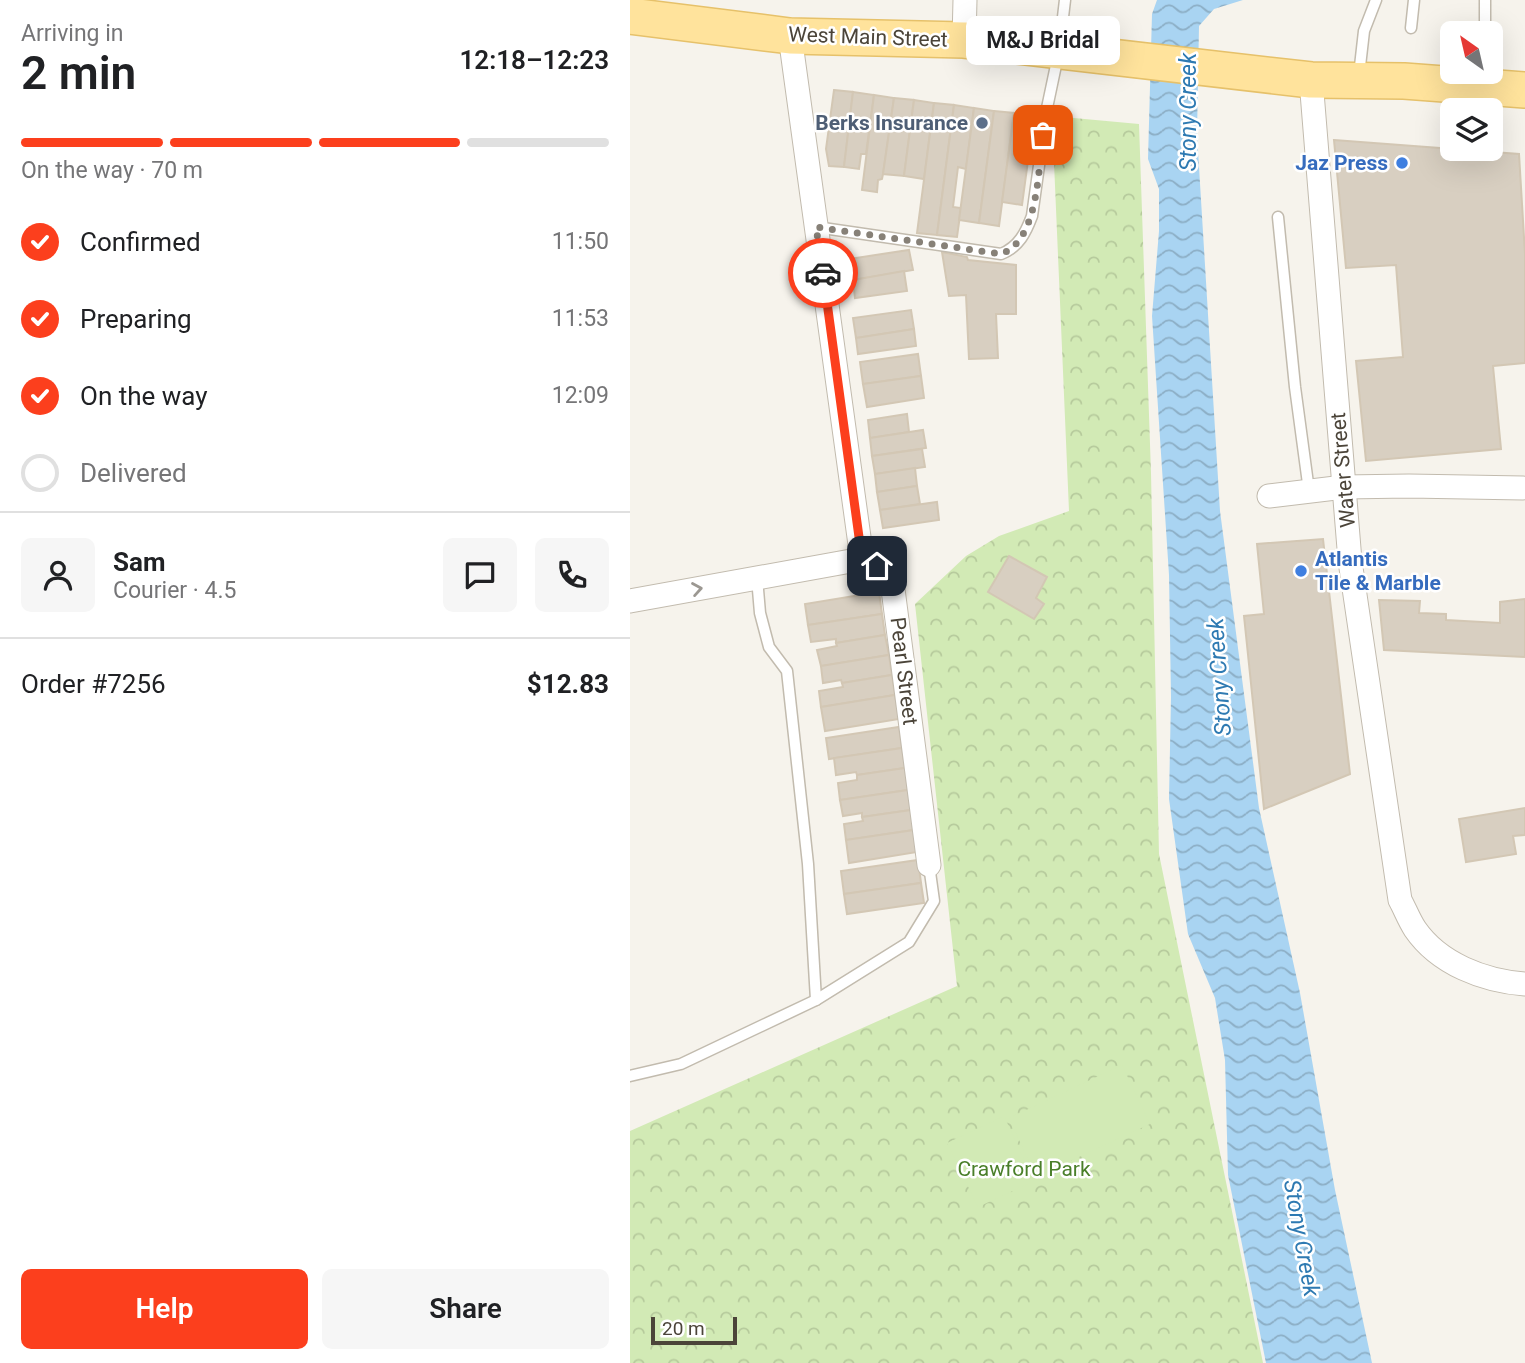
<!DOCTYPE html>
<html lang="en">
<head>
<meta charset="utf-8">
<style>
	body { margin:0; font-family:Roboto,sans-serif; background:#f6f6f6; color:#202124; height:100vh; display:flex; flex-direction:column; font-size:26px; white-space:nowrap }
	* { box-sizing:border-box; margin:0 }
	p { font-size:23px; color:#757577 }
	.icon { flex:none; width:38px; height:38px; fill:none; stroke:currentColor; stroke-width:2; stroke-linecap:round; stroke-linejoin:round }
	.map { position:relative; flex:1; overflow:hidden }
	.sheet { display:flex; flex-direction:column; background:#fff; width:630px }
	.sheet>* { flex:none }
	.needle { width:46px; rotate:326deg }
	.buttons { position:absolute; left:810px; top:21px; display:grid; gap:14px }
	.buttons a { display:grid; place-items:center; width:63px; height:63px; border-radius:10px; background:#fff; box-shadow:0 7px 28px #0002; font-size:35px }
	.scale { position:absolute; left:21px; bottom:18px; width:86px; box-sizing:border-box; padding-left:7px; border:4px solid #4b4439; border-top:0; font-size:19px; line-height:24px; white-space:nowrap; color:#4b4439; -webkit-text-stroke:5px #fff; paint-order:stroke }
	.pin { position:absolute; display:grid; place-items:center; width:60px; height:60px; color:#fff; margin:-30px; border-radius:14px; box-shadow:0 4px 10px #0006 }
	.courier { position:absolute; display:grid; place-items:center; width:70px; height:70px; margin:-35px; border:5px solid #fc3f1d; border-radius:50%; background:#fff; color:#222; box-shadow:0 2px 9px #0007 }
	.bubble { position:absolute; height:49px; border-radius:10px; background:#fff; box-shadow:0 7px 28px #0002; font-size:23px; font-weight:600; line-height:49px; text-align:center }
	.head em { font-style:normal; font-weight:600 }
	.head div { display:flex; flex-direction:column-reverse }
	.head { display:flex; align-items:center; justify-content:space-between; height:119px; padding:0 21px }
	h1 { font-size:46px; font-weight:600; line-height:52px }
	.bar { display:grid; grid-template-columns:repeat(4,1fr); gap:10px 7px; align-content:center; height:84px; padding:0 21px }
	.bar i { height:9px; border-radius:5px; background:#e0e0e0 }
	.bar .current { background:#fc3f1d }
	.bar p { grid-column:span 4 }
	.line { display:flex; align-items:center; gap:18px; padding:0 21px; border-top:2px solid #e0e0e0 }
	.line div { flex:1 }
	.round { display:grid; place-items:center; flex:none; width:74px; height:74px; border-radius:10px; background:#f6f6f6 }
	ol { padding:0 21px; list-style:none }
	li { display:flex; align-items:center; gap:21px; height:77px }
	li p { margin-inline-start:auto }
	li .icon { padding:7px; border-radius:50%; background:#fc3f1d; color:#fff; stroke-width:4 }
	li:last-child { color:#757577 }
	li i { width:38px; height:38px; border:4px solid #e0e0e0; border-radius:50% }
	.primary-button { display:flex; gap:14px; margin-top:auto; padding:14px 21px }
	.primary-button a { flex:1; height:80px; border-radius:10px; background:#fc3f1d; color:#fff; font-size:28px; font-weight:600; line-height:80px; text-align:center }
	.primary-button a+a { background:#f6f6f6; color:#202124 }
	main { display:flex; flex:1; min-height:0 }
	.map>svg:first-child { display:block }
	.park { fill:url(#park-crowns) }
	.pitch { fill:#d2eab5 }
	.water { fill:url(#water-waves) }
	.building { fill:#d8cfc1; stroke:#d3c7b4; stroke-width:2 }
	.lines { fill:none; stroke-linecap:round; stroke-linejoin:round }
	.service-casing { stroke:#c2bbae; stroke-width:13 }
	.minor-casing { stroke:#c2bbae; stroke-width:25 }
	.primary-casing { stroke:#e6c16a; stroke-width:38 }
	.service { stroke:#fff; stroke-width:10 }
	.minor { stroke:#fff; stroke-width:23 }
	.primary { stroke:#ffe39c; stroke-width:35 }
	.oneway { stroke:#9c9892 }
	.done { stroke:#878178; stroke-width:7; stroke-dasharray:0 12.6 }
	.route { stroke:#fc3f1d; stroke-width:9 }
	.service-dot { fill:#5c6f8a; stroke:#fff; stroke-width:2.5 }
	.shop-dot { fill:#3f7fe0; stroke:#fff; stroke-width:2.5 }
	.labels { text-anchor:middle; stroke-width:5; stroke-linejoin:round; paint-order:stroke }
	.street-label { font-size:21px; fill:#4b4439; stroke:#fff }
	.service-label { font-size:21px; font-weight:bold; fill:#4e5e75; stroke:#fff; text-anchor:end }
	.shop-label { font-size:21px; font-weight:bold; fill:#366cbe; stroke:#fff; text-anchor:end }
	.park-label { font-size:21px; fill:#4a7f2a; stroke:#fff }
	.water-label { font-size:23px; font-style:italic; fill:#2e7ab2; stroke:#fff }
</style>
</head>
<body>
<main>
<section class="sheet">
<div class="head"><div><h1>2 min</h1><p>Arriving in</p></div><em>12:18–12:23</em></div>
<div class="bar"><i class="current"></i><i class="current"></i><i class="current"></i><i></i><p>On the way · 70 m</p></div>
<ol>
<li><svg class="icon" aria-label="check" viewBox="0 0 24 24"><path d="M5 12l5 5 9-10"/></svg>Confirmed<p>11:50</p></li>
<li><svg class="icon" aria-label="check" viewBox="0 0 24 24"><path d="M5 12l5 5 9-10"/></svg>Preparing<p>11:53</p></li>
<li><svg class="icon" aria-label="check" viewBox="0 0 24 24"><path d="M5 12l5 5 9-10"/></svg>On the way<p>12:09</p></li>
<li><i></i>Delivered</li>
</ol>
<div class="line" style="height:126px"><a class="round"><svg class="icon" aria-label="person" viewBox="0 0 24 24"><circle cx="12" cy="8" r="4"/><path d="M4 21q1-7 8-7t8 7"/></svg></a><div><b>Sam</b><p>Courier · 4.5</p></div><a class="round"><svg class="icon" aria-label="chat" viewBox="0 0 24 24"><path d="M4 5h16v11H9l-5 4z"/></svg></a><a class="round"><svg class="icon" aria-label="phone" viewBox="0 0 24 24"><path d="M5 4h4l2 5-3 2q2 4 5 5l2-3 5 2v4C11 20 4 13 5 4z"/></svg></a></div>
<div class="line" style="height:91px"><div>Order #7256</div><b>$12.83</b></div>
<div class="primary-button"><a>Help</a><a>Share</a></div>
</section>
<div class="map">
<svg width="895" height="1363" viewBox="0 0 895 1363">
	<defs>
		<pattern id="park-crowns" width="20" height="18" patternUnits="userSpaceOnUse" patternTransform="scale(1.75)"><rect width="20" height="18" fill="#d2eab5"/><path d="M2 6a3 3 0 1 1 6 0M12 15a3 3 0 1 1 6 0" fill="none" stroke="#b6ca9c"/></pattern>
		<pattern id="water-waves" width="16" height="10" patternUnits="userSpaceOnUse" patternTransform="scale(1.75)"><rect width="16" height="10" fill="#a9d4f2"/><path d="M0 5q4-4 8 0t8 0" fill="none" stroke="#8caec5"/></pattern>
	</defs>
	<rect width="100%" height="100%" fill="#f6f3ec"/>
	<path class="park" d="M 422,116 L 509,124 L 521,473 L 529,854 L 633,1363 L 0,1363 L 0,1131 L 327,986 L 285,604 L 336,556 L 369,536 L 439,511 Z"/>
	<g class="pitch">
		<path d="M 492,1065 L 520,1124 L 406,1177 L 379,1118 Z"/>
		<path d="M 374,1116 L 404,1181 L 348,1207 L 317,1143 Z"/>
	</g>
	<path class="water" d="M 527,0 L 613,0 L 584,9 L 569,26 L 567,134 L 590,511 L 629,808 L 670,993 L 705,1190 L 742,1363 L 636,1363 L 598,1175 L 595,1060 L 585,998 L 558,934 L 539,799 L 541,697 L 539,575 L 522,316 L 529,231 L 529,189 L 518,159 L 522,14 Z"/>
	<g class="building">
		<path d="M 204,90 L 223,92 L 214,167 L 199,166 L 196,149 Z"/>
		<path d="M 223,92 L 244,95 L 236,154 L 231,154 L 229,169 L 214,167 Z"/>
		<path d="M 244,95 L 264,98 L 253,174 L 252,179 L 248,180 L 247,192 L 232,190 Z"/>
		<path d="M 264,98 L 284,100 L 274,176 L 253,174 Z"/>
		<path d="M 284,100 L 304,103 L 294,179 L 274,176 Z"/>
		<path d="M 304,103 L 324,105 L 307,235 L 287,233 Z"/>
		<path d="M 324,105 L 344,108 L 336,169 L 328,167 L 323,207 L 331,208 L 327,237 L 307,235 Z"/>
		<path d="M 344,108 L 364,111 L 349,223 L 329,220 Z"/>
		<path d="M 364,111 L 384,113 L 369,226 L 349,223 Z"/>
		<path d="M 384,113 L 404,116 L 392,205 L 372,202 Z"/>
		<path d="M 704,140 L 889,154 L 895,254 L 895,363 L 863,366 L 871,449 L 736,461 L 726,361 L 773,357 L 766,265 L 716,268 Z"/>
		<path d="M 279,250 L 283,270 L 223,280 L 219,259 Z"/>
		<path d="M 312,252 L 337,257 L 338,260 L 386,265 L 386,314 L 366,314 L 368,358 L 339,359 L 336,295 L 319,296 Z"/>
		<path d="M 274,271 L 277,291 L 225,298 L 223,280 Z"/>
		<path d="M 281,310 L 284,329 L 226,338 L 223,318 Z"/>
		<path d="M 284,329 L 286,346 L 228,354 L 226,338 Z"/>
		<path d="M 288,354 L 291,376 L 233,384 L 230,362 Z"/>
		<path d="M 291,376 L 294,398 L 237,407 L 233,384 Z"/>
		<path d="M 277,414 L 279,432 L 240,438 L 238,420 Z"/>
		<path d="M 293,430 L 296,448 L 242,456 L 240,438 Z"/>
		<path d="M 292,449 L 295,467 L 245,474 L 242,456 Z"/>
		<path d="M 285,468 L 287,486 L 247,492 L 245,474 Z"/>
		<path d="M 287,486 L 290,504 L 250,510 L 247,492 Z"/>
		<path d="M 307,502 L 309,520 L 253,528 L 250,510 Z"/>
		<path d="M 693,539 L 720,774 L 634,809 L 614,616 L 634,614 L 627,544 Z"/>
		<path d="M 379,556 L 417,577 L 406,598 L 414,604 L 404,619 L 358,592 Z"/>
		<path d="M 249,592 L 252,614 L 178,625 L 175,604 Z"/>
		<path d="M 895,599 L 895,657 L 754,650 L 749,600 L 790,601 L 789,613 L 816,614 L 816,620 L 870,623 L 870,602 Z"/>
		<path d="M 252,614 L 255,635 L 206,643 L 206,639 L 181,642 L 178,625 Z"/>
		<path d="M 255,635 L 259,655 L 191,666 L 187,650 L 207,646 L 206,643 Z"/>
		<path d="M 259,655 L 262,675 L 212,683 L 211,680 L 193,683 L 191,666 Z"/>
		<path d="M 262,675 L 265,695 L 191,707 L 189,691 L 213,687 L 212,683 Z"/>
		<path d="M 265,695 L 269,719 L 195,731 L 191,707 Z"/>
		<path d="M 269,727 L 272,748 L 199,759 L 196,738 Z"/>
		<path d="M 272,748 L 275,768 L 227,775 L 226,772 L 206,775 L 204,758 Z"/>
		<path d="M 275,768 L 278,790 L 210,800 L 208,783 L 227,780 L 227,775 Z"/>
		<path d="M 278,790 L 281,810 L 232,817 L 232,813 L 213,816 L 210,800 Z"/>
		<path d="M 895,808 L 895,835 L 883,836 L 886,854 L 836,862 L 829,819 Z"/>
		<path d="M 281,810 L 284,830 L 216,840 L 214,824 L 233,821 L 232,817 Z"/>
		<path d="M 284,830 L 287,852 L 219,863 L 216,840 Z"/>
		<path d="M 288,860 L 291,883 L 214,894 L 211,871 Z"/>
		<path d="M 291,883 L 294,903 L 217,914 L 214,894 Z"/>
	</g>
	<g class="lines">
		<g class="service-casing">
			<g id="service">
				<path d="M 781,28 L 784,0"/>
				<path d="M 855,33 L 855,0"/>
				<path d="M 729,75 L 734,31 L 746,0"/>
				<path d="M 648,217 L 665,387 L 679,491"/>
				<path d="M 186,227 L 371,254 C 389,247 396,232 402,216 L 417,108 L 429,51 L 435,0"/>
				<path d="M 127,578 L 130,613 L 139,647 L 157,671 L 178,864 L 186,1000"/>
				<path d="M 0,1076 L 51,1064 L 186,1000 L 279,942 L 304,901 L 299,865"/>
			</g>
		</g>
		<g class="minor-casing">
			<g id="minor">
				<path d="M 160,36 L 232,559"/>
				<path d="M 334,40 L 335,0"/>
				<path d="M 681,80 L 720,561 L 770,900 C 775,909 779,920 785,929 C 809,964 854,981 895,984"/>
				<path d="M 639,496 L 714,487 L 779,486 L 893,488"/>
				<path d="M 232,559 L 261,574 L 299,865"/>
				<path d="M 0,601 L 232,559"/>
			</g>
		</g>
		<g class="primary-casing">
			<path id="primary" d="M 0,16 L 160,36 L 334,40 L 681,80 L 774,81 L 895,90"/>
		</g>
		<use href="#service" class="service"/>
		<use href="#minor" class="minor"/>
		<use href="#primary" class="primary"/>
	</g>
	<defs><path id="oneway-chevron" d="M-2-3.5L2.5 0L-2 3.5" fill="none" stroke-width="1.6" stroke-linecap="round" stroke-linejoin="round" transform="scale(1.75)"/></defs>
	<use class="oneway" href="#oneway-chevron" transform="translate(67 589) rotate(-10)"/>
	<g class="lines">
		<path class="done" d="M 193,273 L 186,227 L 371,254 C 409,240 408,169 413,135"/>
		<path class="route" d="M 193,273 L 232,559 L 247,566"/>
	</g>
	<circle class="service-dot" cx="352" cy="123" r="7"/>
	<g class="shop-dot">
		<circle cx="772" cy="163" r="7"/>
		<circle cx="671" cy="571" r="7"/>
	</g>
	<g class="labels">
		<g class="street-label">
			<text transform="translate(238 37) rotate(2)" y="7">West Main Street</text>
			<text transform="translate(713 470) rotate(-95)" y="7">Water Street</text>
			<text transform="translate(274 671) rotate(83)" y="7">Pearl Street</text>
		</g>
		<g class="service-label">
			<text x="338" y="130">Berks Insurance</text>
		</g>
		<g class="shop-label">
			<text x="758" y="170">Jaz Press</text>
			<text x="685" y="566" text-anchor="start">Atlantis<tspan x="685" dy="24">Tile &amp; Marble</tspan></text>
		</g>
		<g class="park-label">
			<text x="394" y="1176">Crawford Park</text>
		</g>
		<g class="water-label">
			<text transform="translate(558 112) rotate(-90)" y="8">Stony Creek</text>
			<text transform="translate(589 677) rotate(-94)" y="8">Stony Creek</text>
			<text transform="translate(672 1238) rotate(80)" y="8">Stony Creek</text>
		</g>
	</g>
</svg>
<div class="buttons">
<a><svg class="needle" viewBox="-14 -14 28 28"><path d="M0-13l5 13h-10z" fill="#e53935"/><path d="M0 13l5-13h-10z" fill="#757577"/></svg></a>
<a><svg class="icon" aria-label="layers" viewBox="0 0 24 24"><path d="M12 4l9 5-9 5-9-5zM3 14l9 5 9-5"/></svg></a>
</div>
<div class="scale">20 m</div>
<div class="pin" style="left:413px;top:135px;background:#ea580c"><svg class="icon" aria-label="bag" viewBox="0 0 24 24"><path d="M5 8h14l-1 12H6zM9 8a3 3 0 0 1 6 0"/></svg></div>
<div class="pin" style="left:247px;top:566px;background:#1f2937"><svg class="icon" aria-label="home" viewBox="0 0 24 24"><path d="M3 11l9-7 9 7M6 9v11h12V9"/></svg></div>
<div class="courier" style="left:193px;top:273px"><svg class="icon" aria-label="car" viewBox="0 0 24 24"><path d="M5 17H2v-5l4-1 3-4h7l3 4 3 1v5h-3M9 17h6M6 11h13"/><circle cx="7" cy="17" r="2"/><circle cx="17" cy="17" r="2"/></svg></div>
<div class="bubble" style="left:336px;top:16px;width:154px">M&amp;J Bridal</div>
</div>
</main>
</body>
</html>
